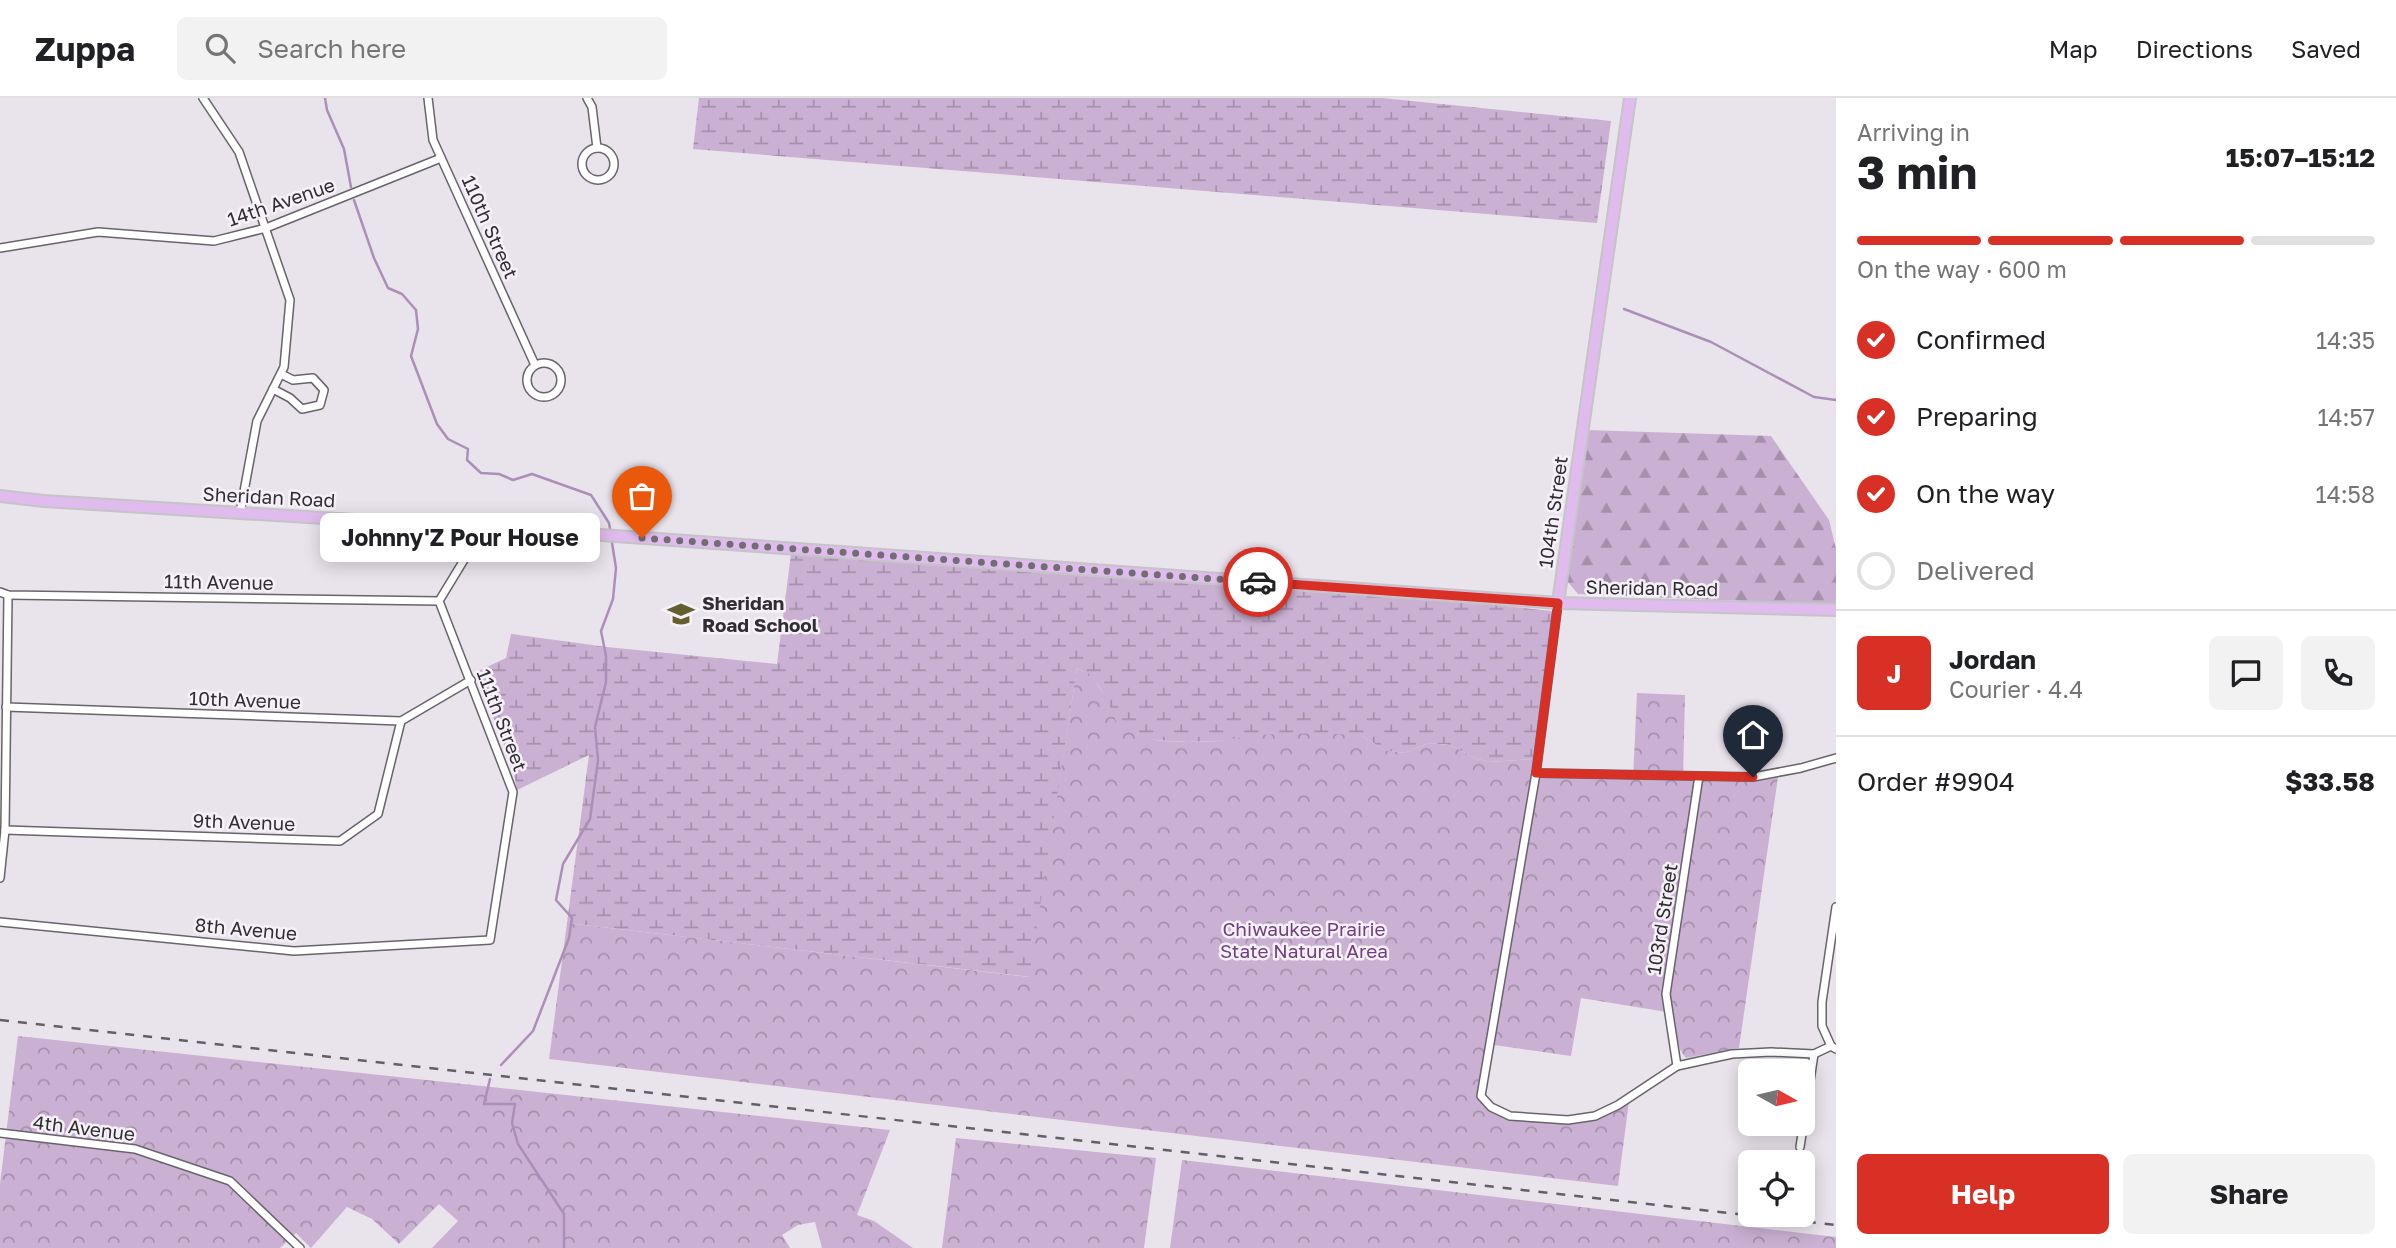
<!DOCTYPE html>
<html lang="en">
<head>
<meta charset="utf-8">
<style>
	body { margin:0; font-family:"Golos Text",sans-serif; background:#f2f2f2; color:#202124; height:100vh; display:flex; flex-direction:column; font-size:26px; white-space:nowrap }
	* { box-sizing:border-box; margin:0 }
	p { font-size:23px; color:#757577 }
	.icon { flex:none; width:38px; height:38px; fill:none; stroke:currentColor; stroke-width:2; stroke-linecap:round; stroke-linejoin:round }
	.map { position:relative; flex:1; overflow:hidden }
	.side { display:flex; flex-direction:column; background:#fff; width:560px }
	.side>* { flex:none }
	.needle { width:46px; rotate:98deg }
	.fabs { position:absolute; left:1738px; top:961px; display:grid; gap:14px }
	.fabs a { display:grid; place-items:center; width:77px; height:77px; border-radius:10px; background:#fff; box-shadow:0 4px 18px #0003; font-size:35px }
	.pin { position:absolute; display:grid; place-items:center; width:60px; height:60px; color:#fff; margin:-72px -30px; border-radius:50% 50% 50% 0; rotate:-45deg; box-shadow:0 0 7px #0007 }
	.pin .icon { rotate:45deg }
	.courier { position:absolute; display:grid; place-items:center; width:70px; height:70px; margin:-35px; border:5px solid #d93025; border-radius:50%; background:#fff; color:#222; box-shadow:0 2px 9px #0007 }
	.bubble { position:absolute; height:49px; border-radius:10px; background:#fff; box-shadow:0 4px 18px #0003; font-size:23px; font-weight:700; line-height:49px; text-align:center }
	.summary em { font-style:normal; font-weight:700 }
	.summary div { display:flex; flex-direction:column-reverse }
	.summary { display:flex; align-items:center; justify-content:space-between; height:119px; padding:0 21px }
	h1 { font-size:46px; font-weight:700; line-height:52px }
	.bar { display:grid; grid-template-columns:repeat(4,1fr); gap:10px 7px; align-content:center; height:84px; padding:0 21px }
	.bar i { height:9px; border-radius:5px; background:#e0e0e0 }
	.bar .on { background:#d93025 }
	.bar p { grid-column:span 4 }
	.line { display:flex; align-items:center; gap:18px; padding:0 21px; border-top:2px solid #e0e0e0 }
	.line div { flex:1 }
	.round { display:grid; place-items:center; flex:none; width:74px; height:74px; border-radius:10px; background:#f2f2f2 }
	ol { padding:0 21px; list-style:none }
	li { display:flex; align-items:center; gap:21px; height:77px }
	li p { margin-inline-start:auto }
	li .icon { padding:7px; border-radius:50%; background:#d93025; color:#fff; stroke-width:4 }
	li:last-child { color:#757577 }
	li i { width:38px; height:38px; border:4px solid #e0e0e0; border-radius:50% }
	.button { display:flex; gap:14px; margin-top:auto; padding:14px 21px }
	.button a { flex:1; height:80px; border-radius:10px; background:#d93025; color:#fff; font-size:28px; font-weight:700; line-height:80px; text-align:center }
	.button a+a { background:#f2f2f2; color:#202124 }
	header { display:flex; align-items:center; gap:42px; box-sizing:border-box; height:98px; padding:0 35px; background:#fff; border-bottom:2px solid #e0e0e0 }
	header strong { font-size:33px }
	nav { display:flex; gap:38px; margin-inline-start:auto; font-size:24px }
	.search { width:490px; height:63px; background:#f2f2f2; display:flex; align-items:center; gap:18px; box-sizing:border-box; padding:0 24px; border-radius:10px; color:#757577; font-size:26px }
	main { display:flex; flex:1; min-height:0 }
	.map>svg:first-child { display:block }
	.forest { fill:url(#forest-firs) }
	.wetland { fill:url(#wetland-marsh) }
	.park { fill:url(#park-crowns) }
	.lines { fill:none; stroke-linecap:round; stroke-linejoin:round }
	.stream { stroke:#ac8fb7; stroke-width:2.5 }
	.minor-casing { stroke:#69636b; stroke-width:10 }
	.primary-casing { stroke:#c5c4c6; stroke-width:14 }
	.minor { stroke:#fff; stroke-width:7 }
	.primary { stroke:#e0bbee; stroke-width:10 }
	.rail { stroke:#636065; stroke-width:2.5; stroke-dasharray:9 9; stroke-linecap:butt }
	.done { stroke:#716d73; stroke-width:7; stroke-dasharray:0 12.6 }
	.route { stroke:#d93025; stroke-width:9 }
	.labels { text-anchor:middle; stroke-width:5; stroke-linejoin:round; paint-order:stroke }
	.street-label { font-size:19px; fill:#312e32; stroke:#f6f0f9 }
	.poi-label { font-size:19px; font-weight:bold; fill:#312e32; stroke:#f6f0f9; text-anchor:start }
	.park-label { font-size:19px; fill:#703f81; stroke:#f6f0f9 }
</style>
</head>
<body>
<header>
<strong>Zuppa</strong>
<div class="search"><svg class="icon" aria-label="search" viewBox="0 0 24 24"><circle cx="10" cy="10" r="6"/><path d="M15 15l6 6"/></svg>Search here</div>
<nav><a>Map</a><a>Directions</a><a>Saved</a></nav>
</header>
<main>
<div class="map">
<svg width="1836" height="1150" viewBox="0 0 1836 1150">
	<defs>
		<pattern id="forest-firs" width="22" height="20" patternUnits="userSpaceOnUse" patternTransform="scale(1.75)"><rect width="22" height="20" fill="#cab1d3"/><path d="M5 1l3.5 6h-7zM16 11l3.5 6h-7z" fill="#a590ac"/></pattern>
		<pattern id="wetland-marsh" width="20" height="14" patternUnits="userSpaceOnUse" patternTransform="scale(1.75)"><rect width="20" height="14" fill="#cab1d3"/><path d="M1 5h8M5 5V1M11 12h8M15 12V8" fill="none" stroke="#a590ac"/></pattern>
		<pattern id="park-crowns" width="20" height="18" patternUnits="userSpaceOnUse" patternTransform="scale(1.75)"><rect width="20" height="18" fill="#cab1d3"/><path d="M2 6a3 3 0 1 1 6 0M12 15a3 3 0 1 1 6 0" fill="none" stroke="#a590ac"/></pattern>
	</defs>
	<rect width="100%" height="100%" fill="#e9e3ec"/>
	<path class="forest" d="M 1587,332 L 1771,338 L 1829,422 L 1836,451 L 1836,507 L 1578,496 L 1567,483 L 1566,472 Z"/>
	<g class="wetland">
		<path d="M 699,0 L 1382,0 L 1611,23 L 1597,125 L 693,51 Z"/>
		<path d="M 791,456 L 1462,503 L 1551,513 L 1554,521 L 1533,661 L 1489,664 L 1475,660 L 1450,647 L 1429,645 L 1404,655 L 1385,652 L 1362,638 L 1188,644 C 1165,643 1136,643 1118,627 C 1115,624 1113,617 1111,612 C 1103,593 1096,579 1077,570 L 1030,879 L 567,825 L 589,657 L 517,692 L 513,670 L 476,574 L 506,560 L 511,536 L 607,549 L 777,566 Z"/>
	</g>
	<g class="park">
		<path d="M 1077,570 L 1091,577 L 1107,601 L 1117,626 L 1136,637 L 1161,643 L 1188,644 L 1220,643 L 1255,637 L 1325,635 L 1362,638 L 1385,652 L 1404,655 L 1429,645 L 1450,647 L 1475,660 L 1489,664 L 1533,661 L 1531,678 L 1633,681 L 1637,595 L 1685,597 L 1683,681 L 1757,681 L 1778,679 L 1739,950 L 1686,960 C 1675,949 1675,929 1673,915 L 1581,900 L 1571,958 L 1487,946 L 1480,1000 L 1483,1007 L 1499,1018 L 1572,1024 L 1597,1020 L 1629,1003 L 1618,1088 L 549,961 L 567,825 L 1029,879 Z"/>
		<path d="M 18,938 L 890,1032 L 857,1117 L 874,1123 L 913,1150 L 822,1150 L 815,1124 L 798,1127 L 782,1137 L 790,1150 L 432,1150 L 458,1123 L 439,1106 L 399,1146 L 372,1121 L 347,1109 L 311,1150 L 296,1135 L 280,1150 L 0,1150 L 0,1086 Z"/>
		<path d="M 956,1040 L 1156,1060 L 1144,1150 L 942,1150 Z"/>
		<path d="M 1182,1062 L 1836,1139 L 1836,1150 L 1170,1150 Z"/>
	</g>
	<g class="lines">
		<g class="stream">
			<path d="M 325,0 L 327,12 L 344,51 L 351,89"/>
			<path d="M 354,102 L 374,160 L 388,190 L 402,196 L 416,212 L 418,231 L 411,258 L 437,326 L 448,341 L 468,351 L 467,362 L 481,375 L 499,376 L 513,382 L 532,376 L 591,397 L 609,425 L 610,431"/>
			<path d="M 1624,211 L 1711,244 L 1814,299 L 1836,302"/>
			<path d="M 501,967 L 533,933 L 569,840 L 572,820 L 556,802 L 563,766 L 590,721 L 598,662 L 595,629 L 606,584 L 606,558 L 601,533 L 613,501 L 616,470 L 612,445"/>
			<path d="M 490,981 L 484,1006 L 515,1006 L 512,1025 L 518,1046 L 564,1116 L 564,1150"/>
		</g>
		<g class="minor-casing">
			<g id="minor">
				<path d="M 203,0 L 239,54 L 290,202 L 284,269 L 257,323 L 240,415"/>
				<path d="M 428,0 L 433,42 L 535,267"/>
				<path d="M 587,0 L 592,9 L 597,50"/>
				<circle cx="598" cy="66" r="16"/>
				<path d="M 0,150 L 98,134 L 214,143 L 266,130 L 441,60"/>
				<circle cx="544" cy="282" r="17"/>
				<path d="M 273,291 L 290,300 L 302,311 L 320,307 L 324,292 L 313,280 L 293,282 L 281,276"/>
				<path d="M 0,494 L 8,497 L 439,503"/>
				<path d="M 1558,505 L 1536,675 L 1481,998 L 1491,1009 L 1510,1018 L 1568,1022 L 1595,1018 L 1618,1007 L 1677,968 L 1732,956 L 1771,954 L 1814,956 L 1831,948 L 1836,951"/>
				<path d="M 6,609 L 401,623 L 471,582"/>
				<path d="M 1536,675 L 1753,679 L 1801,670 L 1836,660"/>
				<path d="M 5,732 L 340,743 L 378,716 L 401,623"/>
				<path d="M 0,780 L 5,732 L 8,497"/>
				<path d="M 0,824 L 294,853 L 490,842 L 513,694 L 439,503 L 484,429"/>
				<path d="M 1831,948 L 1822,928 L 1822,904 L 1836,809"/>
				<path d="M 1677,968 L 1666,896 L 1699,678"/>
				<path d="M 0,1035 L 135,1051 L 230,1083 L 300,1150"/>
				<path d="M 1800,1049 L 1814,956"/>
			</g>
		</g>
		<g class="primary-casing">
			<g id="primary">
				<path d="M 0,398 L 44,403 L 601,437 L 1558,505 L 1836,512"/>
				<path d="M 1558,505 L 1630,0"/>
			</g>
		</g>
		<use href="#minor" class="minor"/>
		<use href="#primary" class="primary"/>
		<path class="rail" d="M 0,922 L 1836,1127"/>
	</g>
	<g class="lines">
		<path class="done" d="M 642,440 L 1258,484"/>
		<path class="route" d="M 1258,484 L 1558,505 L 1536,675 L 1753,679"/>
	</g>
	<defs>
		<g id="school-bare" transform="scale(2.1)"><path d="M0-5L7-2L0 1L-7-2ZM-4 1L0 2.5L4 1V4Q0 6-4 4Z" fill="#63602d" stroke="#f6f0f9" stroke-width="2.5" paint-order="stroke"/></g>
	</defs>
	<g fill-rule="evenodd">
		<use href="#school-bare" x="681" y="516"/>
	</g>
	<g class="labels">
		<g class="street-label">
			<text transform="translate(281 104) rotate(-19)" y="7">14th Avenue</text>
			<text transform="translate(490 129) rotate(66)" y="7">110th Street</text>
			<text transform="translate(269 399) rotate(3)" y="7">Sheridan Road</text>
			<text transform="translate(1553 414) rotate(-82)" y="7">104th Street</text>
			<text transform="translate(219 484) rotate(1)" y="7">11th Avenue</text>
			<text transform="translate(1652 490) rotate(1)" y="7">Sheridan Road</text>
			<text transform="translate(245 602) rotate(2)" y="7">10th Avenue</text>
			<text transform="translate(502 622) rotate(69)" y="7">111th Street</text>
			<text transform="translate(244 724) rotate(2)" y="7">9th Avenue</text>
			<text transform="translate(1662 821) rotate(-81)" y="7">103rd Street</text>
			<text transform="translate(246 831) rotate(5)" y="7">8th Avenue</text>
			<text transform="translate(84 1030) rotate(7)" y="7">4th Avenue</text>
		</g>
		<g class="poi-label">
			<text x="702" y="512">Sheridan<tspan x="702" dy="22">Road School</tspan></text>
		</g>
		<g class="park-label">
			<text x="1304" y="838">Chiwaukee Prairie<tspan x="1304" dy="22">State Natural Area</tspan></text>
		</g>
	</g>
</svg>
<div class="fabs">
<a><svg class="needle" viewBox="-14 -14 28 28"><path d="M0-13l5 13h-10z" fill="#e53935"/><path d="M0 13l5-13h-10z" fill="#757577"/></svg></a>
<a><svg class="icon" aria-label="locate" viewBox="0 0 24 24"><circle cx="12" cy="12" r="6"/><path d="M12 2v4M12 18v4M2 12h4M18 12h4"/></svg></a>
</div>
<div class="pin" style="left:642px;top:440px;background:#ea580c"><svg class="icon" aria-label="bag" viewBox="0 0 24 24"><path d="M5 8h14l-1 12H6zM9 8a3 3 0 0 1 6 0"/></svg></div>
<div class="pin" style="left:1753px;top:679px;background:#1f2937"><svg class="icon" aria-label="home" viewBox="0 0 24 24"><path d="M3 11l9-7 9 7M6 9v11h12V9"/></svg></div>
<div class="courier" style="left:1258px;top:484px"><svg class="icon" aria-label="car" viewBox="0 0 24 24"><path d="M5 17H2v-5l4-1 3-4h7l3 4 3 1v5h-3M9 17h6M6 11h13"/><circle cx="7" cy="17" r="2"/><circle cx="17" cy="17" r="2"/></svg></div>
<div class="bubble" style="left:320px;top:415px;width:280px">Johnny'Z Pour House</div>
</div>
<section class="side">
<div class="summary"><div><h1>3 min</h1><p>Arriving in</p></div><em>15:07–15:12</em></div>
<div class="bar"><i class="on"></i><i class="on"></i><i class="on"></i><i></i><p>On the way · 600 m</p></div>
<ol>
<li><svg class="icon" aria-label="check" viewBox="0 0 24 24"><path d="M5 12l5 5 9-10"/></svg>Confirmed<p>14:35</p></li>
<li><svg class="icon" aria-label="check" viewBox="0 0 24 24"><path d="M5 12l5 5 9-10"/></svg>Preparing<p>14:57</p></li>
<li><svg class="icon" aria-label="check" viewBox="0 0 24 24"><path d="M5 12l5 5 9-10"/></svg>On the way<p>14:58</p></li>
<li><i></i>Delivered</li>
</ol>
<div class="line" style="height:126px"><b class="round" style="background:#d93025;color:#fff">J</b><div><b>Jordan</b><p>Courier · 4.4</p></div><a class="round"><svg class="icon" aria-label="chat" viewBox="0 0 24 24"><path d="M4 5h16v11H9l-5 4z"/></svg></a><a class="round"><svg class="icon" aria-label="phone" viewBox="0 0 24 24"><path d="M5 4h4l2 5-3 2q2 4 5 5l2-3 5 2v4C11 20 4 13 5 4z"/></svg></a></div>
<div class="line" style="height:91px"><div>Order #9904</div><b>$33.58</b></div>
<div class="button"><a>Help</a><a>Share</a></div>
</section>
</main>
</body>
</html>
